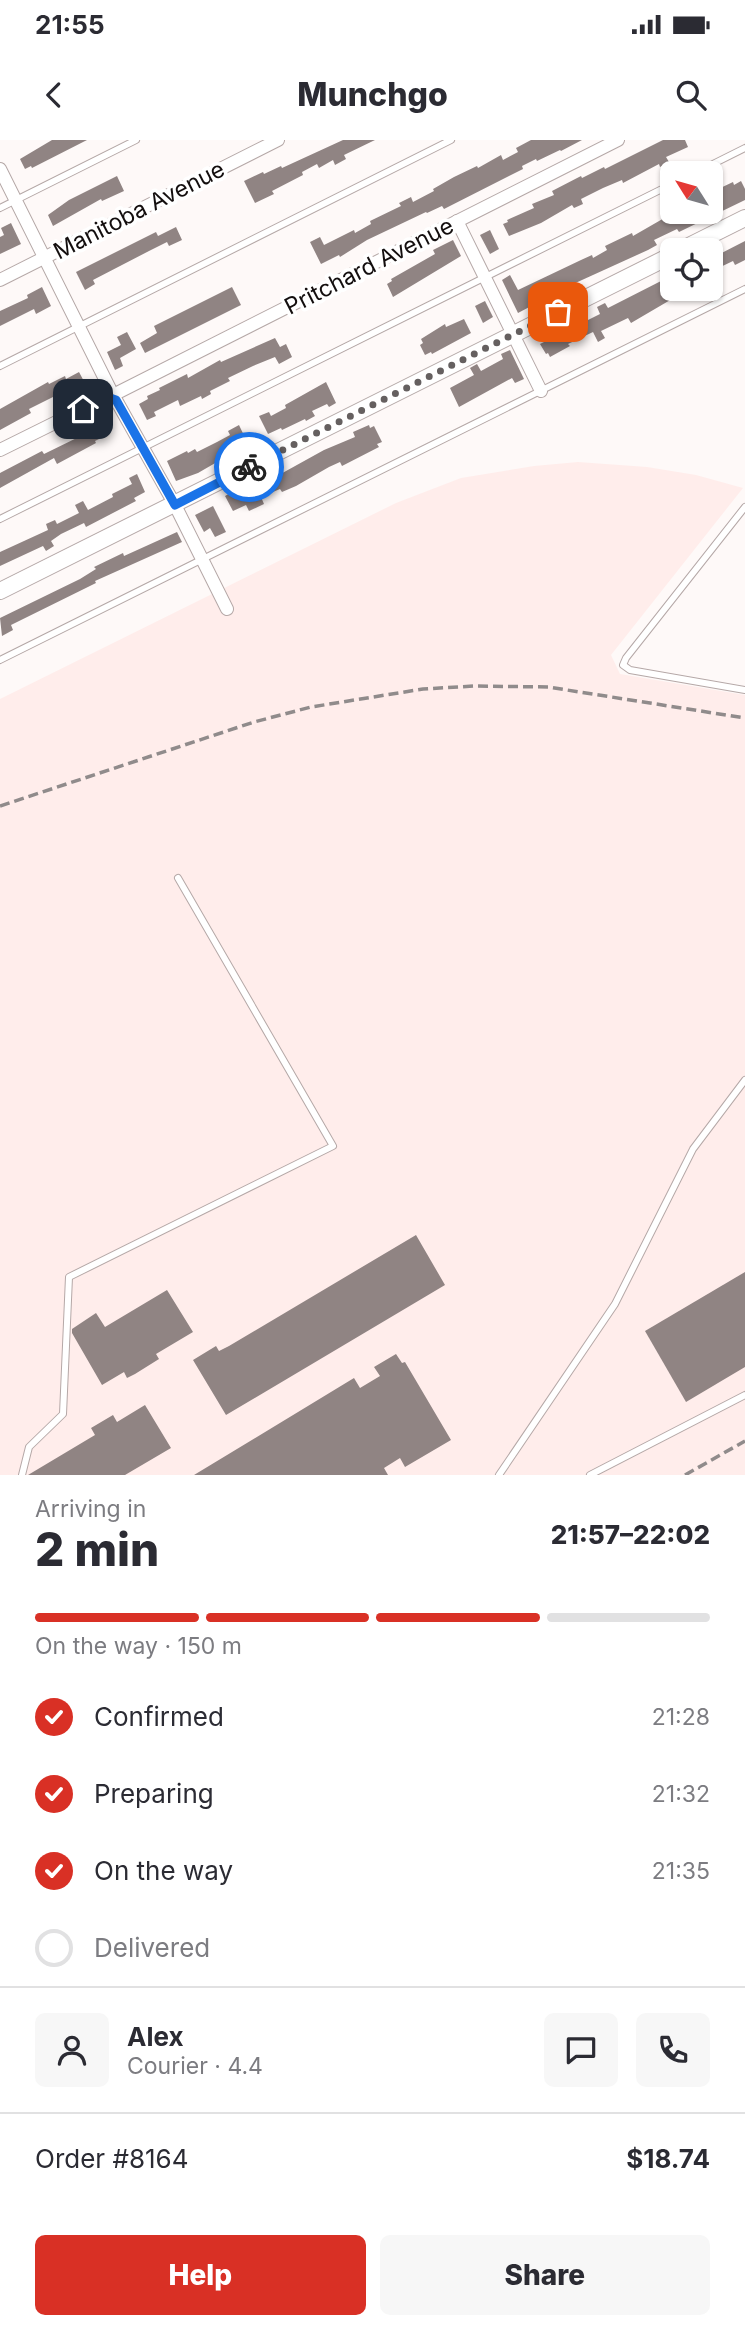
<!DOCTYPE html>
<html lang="en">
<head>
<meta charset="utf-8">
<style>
	body { margin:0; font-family:Inter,sans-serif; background:#f7f7f7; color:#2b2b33; height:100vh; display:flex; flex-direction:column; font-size:26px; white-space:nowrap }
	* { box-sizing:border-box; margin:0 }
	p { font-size:23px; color:#7c7c81 }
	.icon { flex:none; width:38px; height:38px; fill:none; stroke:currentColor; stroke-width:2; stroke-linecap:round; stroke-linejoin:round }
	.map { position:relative; height:1335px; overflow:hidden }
	.sheet { display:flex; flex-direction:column; background:#fff; flex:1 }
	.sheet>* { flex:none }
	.needle { width:46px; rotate:307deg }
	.controls { position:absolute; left:660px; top:21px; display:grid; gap:14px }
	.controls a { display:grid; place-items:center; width:63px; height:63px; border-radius:10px; background:#fff; box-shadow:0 2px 5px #0004; font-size:35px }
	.pin { position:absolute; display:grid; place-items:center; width:60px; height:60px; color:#fff; margin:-30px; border-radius:14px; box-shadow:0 4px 10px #0006 }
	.courier { position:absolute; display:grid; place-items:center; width:70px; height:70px; margin:-35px; border:5px solid #1a73e8; border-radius:50%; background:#fff; color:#222; box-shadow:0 2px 9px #0007 }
	.headline em { font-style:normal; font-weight:800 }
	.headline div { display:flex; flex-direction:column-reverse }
	.headline { display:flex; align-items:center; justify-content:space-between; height:119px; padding:0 35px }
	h1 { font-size:46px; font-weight:800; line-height:52px }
	.bar { display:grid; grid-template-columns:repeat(4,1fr); gap:10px 7px; align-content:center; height:84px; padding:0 35px }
	.bar i { height:9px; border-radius:5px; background:#e1e1e2 }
	.bar .on { background:#d93025 }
	.bar p { grid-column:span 4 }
	.line { display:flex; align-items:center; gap:18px; padding:0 35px; border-top:2px solid #e1e1e2 }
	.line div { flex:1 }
	.round { display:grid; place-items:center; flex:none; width:74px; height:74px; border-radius:10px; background:#f7f7f7 }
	ol { padding:0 35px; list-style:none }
	li { display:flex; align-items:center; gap:21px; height:77px }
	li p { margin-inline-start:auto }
	li .icon { padding:7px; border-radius:50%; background:#d93025; color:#fff; stroke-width:4 }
	li:last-child { color:#7c7c81 }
	li i { width:38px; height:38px; border:4px solid #e1e1e2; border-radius:50% }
	.action { display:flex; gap:14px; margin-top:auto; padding:14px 35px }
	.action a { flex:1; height:80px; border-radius:10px; background:#d93025; color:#fff; font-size:28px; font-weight:800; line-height:80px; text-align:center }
	.action a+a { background:#f7f7f7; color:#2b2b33 }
	.status { display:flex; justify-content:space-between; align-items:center; height:49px; padding:0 35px; background:#fff; direction:ltr }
	.status svg { height:19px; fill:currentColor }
	header { display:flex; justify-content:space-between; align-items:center; height:91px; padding:0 35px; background:#fff; font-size:32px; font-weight:800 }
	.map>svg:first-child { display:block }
	.built { fill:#ffedeb }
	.building { fill:#908483 }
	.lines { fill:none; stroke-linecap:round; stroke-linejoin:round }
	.service-casing { stroke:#b5a8a7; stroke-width:8 }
	.minor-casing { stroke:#b5a8a7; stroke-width:14 }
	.tertiary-casing { stroke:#b5a8a7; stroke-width:18 }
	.service { stroke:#fff; stroke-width:6 }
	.minor { stroke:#fff; stroke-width:12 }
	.tertiary { stroke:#fff; stroke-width:16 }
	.rail { stroke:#908b8b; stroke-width:3.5; stroke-dasharray:10 5; stroke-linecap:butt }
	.done { stroke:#656060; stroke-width:7; stroke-dasharray:0 12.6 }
	.route { stroke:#1a73e8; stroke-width:9 }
	.labels { text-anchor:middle; stroke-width:7; stroke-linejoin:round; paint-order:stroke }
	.street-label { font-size:23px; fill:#130e0e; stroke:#fff }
</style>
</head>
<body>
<div class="status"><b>21:55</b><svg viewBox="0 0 49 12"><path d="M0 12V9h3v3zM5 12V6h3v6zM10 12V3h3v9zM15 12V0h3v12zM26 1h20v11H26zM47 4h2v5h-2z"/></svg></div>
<header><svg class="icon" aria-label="back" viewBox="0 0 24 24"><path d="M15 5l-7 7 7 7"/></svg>Munchgo<svg class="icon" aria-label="search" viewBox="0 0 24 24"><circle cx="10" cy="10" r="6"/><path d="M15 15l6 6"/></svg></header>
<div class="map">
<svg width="745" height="1335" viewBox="0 0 745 1335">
	<rect width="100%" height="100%" fill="#fef9f8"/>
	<path class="built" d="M 578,322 L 647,327 L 696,335 L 743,348 L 611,515 L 620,534 L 745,555 L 745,1335 L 0,1335 L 0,559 L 396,363 L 461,338 L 534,326 Z"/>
	<g class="building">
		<path d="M 52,0 L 87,0 L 32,28 L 31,26 L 25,29 L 20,19 Z"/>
		<path d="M 343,0 L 375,0 L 344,15 L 346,19 L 335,25 L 333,20 L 319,28 L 317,24 L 302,32 L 303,35 L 272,51 L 274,54 L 255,63 L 244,41 L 263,32 L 264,34 L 281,26 L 282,28 Z"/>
		<path d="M 531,0 L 582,0 L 561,11 L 560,10 L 537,21 L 536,19 L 522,26 L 523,29 L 444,69 L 442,66 L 427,73 L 426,72 L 367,100 L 340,117 L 339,115 L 321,124 L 310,102 L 320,97 L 324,105 L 354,90 L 355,93 L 371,84 L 370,81 L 401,66 L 399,63 L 411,57 L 413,62 L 434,51 L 433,49 L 454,37 L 477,26 L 478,28 L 501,15 L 503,20 L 518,12 L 516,8 Z"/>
		<path d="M 663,0 L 685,0 L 688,7 L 666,17 L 669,22 L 660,27 L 659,24 L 623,43 L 622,40 L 603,48 L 581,59 L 583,64 L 574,68 L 572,65 L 541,83 L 509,96 L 503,84 L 508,82 L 507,80 L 534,68 L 532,64 L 554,55 L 552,51 L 581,36 L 582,38 L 604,27 L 605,29 Z"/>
		<path d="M 117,36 L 124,51 L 102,61 L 101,59 L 53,86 L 48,75 L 69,60 Z"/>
		<path d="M 741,41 L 745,49 L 745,60 L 679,92 L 677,89 L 654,100 L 657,105 L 648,110 L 571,145 L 518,173 L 502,140 L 510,135 L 518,150 L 581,120 L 592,115 L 593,118 L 607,110 L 605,106 L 632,93 L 633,96 L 666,77 L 667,81 L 685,72 L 710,72 L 710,59 L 715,56 L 714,51 L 733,42 L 734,45 Z"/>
		<path d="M 11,83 L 21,104 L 0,114 L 0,97 L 4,95 L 1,88 Z"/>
		<path d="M 176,87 L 182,100 L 169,106 L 167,102 L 149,111 L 93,140 L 95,144 L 85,150 L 76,132 L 156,92 L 158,96 Z"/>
		<path d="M 490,90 L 499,109 L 490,114 L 480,95 Z"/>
		<path d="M 453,100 L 461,116 L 393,157 L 387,144 L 392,141 L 391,139 L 435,114 L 433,110 Z"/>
		<path d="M 745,101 L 745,120 L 735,125 L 733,121 L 710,132 L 710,119 Z"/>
		<path d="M 661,141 L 665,149 L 689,149 L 631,183 L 628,178 L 601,191 L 605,198 L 598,202 L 593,192 L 568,204 L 570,206 L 550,217 L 548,213 L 546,214 L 540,204 L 600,174 L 597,167 L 605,163 L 608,168 Z"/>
		<path d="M 42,147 L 51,166 L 36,174 L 34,169 L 0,186 L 0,171 L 28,158 L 27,155 Z"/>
		<path d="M 232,147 L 241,165 L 145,213 L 140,203 L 157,193 L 154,186 Z"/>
		<path d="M 485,161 L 493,177 L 483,183 L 475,166 Z"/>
		<path d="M 464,179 L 471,193 L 432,214 L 431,212 L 425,215 L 420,205 L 423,203 L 421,199 L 445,184 L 446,187 Z"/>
		<path d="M 127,192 L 136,209 L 120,218 L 123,226 L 115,230 L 107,212 L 121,205 L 117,197 Z"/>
		<path d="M 275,198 L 280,207 L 286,204 L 292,217 L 279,224 L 275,217 L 253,226 L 228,238 L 230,241 L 210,251 L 211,254 L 202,259 L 201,256 L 180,266 L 178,260 L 154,272 L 156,276 L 147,280 L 139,264 L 148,259 L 147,256 L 160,250 L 159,248 L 187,234 L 188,238 L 220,220 L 221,222 Z"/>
		<path d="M 510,210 L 524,239 L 515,243 L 512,238 L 459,267 L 450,248 L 474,235 L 470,228 L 477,224 L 481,231 L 503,219 L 501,214 Z"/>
		<path d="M 79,232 L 87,247 L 64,257 L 61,253 L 29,269 L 31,273 L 0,290 L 0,269 L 48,242 L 49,244 L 65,236 L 66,239 Z"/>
		<path d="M 326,242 L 336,263 L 329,267 L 327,264 L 312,271 L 315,276 L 306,281 L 305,279 L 282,290 L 281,288 L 268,294 L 259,276 L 269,272 L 271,276 L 286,268 L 285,265 Z"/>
		<path d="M 103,281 L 109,294 L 95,301 L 96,303 L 57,324 L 54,318 L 0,348 L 0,333 L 42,311 L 44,314 L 93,290 L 91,286 Z"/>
		<path d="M 239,285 L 248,304 L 216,319 L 217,322 L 198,333 L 176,341 L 167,321 L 187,311 L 188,313 L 195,309 L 197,312 L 217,302 L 230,295 L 228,291 Z"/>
		<path d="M 369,285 L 370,288 L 374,286 L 382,302 L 377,304 L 379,307 L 342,326 L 340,322 L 329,327 L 296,346 L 282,352 L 280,349 L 261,357 L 264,364 L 249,371 L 246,365 L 233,371 L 225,356 L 234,351 L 236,355 L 267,337 L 268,341 L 324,310 L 355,297 L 353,292 Z"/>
		<path d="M 137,334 L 145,352 L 134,358 L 136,361 L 86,387 L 84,383 L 61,394 L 51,401 L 54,406 L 46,411 L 43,406 L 0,426 L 0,412 L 48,390 L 46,384 L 55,380 L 57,384 L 79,373 L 75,365 L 83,361 L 88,370 L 113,357 L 112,354 L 132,344 L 129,338 Z"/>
		<path d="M 213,366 L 226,392 L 215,397 L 210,388 L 204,392 L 195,375 Z"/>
		<path d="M 177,392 L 182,402 L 95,441 L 96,443 L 11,485 L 13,490 L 2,496 L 0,478 L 80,439 L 96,429 L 94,427 L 123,413 L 124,416 Z"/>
		<path d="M 416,1095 L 445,1145 L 226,1275 L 193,1220 L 216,1206 L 219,1211 L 229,1206 Z"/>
		<path d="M 745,1132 L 745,1227 L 686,1262 L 645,1191 Z"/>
		<path d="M 167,1150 L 193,1192 L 156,1214 L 159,1219 L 135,1234 L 127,1238 L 124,1232 L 102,1245 L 72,1193 L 72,1189 L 96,1173 L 105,1187 Z"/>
		<path d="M 396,1214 L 402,1223 L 405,1222 L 451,1300 L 405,1327 L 400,1318 L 384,1328 L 388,1335 L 194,1335 L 354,1238 L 360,1248 L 380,1236 L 374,1227 Z"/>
		<path d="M 145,1265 L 171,1308 L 125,1335 L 28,1335 L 95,1295 L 91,1288 L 113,1275 L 117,1282 Z"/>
	</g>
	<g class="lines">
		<g class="service-casing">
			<g id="service">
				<path d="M 695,33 L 745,8"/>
				<path d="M 0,68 L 136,0"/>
				<path d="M 0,226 L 451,0"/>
				<path d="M 745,367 L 626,518 L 623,525 L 630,530 L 745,550"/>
				<path d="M 0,379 L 672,44"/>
				<path d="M 0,520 L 745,149"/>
				<path d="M 22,1335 L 29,1307 L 63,1274 L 69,1137 L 333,1006 L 178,738"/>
				<path d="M 499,1335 L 615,1164 L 693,1009 L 745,940"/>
				<path d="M 590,1335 L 745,1255"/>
			</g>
		</g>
		<g class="minor-casing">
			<g id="minor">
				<path d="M 0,29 L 110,249"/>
				<path d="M 457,81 L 541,251"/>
				<path d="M 0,140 L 278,0"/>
				<path d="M 119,252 L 618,0"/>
				<path d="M 116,260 L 175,365 L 227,469"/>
				<path d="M 0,310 L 107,257"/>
			</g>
		</g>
		<g class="tertiary-casing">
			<g id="tertiary">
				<path d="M 681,110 L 745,78"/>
				<path d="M 0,451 L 672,115"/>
			</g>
		</g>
		<use href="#service" class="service"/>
		<use href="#minor" class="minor"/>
		<use href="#tertiary" class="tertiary"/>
		<g class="rail">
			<path d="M 0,666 L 254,582 L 311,567 L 423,549 L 475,546 L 548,547 L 745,578"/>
			<path d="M 685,1335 L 745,1301"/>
		</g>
	</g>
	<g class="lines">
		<path class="done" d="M 249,327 L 558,172"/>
		<path class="route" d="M 83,269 L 107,257 L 116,260 L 175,365 L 249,327"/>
	</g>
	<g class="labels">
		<g class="street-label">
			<text transform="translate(139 70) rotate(-27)" y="8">Manitoba Avenue</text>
			<text transform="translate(369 126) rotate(-27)" y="8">Pritchard Avenue</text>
		</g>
	</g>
</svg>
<div class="controls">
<a><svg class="needle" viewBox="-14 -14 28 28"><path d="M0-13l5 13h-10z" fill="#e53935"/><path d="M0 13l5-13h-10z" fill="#7c7c81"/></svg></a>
<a><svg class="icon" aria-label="locate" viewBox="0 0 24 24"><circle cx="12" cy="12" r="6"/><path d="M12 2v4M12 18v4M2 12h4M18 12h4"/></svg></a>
</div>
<div class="pin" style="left:558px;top:172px;background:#ea580c"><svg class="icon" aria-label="bag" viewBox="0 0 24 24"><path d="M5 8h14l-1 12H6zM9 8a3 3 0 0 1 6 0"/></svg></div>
<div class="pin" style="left:83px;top:269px;background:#1f2937"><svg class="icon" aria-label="home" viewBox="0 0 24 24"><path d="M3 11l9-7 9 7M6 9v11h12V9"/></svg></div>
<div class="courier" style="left:249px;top:327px"><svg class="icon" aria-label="bike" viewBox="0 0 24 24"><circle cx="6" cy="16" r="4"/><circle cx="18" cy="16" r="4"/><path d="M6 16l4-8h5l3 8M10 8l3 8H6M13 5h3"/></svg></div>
</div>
<section class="sheet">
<div class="headline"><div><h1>2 min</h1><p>Arriving in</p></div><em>21:57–22:02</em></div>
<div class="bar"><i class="on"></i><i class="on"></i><i class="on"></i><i></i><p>On the way · 150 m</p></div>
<ol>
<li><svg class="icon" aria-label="check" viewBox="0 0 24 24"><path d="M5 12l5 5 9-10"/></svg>Confirmed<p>21:28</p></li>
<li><svg class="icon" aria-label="check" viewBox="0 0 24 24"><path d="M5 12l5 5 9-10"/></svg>Preparing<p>21:32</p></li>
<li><svg class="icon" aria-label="check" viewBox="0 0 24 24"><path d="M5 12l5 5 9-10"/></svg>On the way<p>21:35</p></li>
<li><i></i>Delivered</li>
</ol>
<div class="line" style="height:126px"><a class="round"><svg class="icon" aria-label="person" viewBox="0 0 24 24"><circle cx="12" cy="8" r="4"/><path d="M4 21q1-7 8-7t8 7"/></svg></a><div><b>Alex</b><p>Courier · 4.4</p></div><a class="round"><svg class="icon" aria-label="chat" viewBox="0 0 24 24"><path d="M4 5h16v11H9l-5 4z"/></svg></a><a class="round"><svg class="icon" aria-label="phone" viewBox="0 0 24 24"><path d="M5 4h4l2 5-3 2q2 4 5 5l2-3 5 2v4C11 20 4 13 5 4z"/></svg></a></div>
<div class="line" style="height:91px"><div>Order #8164</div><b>$18.74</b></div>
<div class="action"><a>Help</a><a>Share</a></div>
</section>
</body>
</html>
